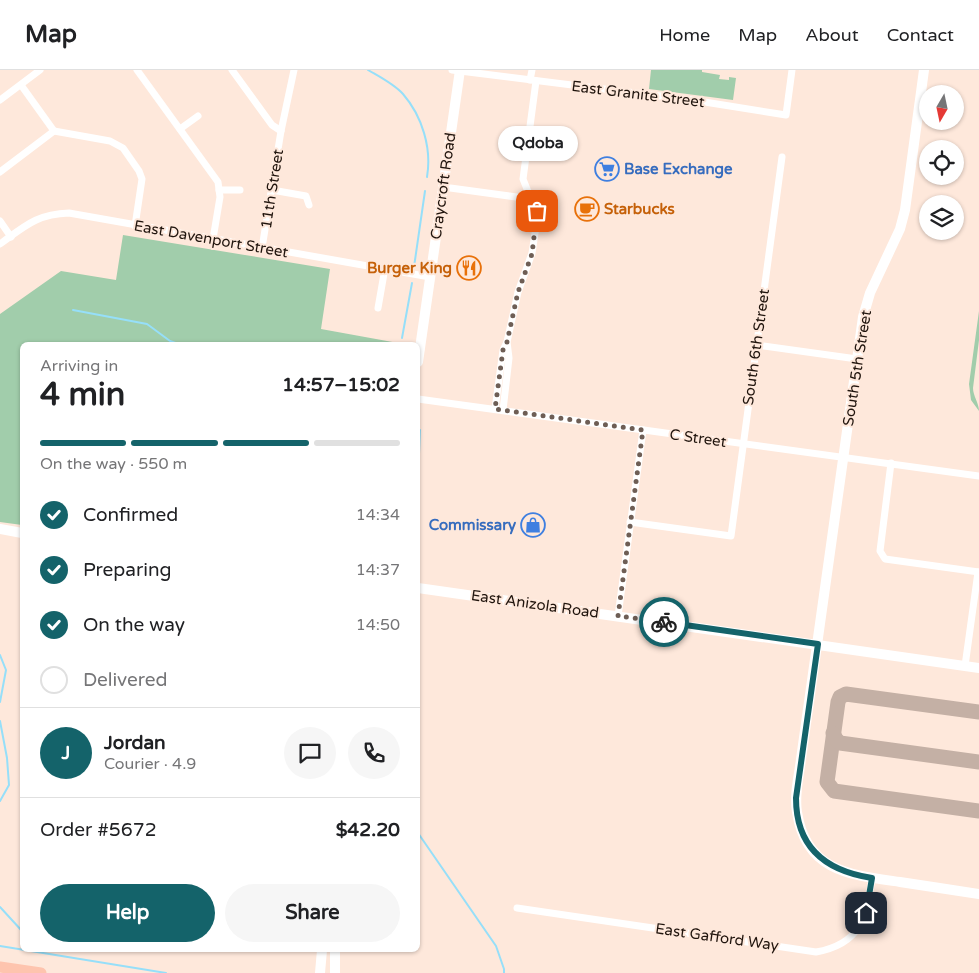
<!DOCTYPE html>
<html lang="en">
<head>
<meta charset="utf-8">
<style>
	body { margin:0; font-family:"Varela Round",sans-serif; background:#f6f6f6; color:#202124; height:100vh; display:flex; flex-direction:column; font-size:19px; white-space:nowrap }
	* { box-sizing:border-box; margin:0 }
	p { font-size:16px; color:#757577 }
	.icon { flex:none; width:28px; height:28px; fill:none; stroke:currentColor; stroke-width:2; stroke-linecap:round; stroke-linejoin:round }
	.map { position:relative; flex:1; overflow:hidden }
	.drawer { position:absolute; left:20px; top:272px; width:400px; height:610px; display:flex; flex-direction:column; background:#fff; border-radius:8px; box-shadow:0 1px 4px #0004 }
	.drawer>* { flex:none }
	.needle { width:32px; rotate:189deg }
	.controls { position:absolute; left:919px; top:15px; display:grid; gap:10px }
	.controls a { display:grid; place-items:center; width:45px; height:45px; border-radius:50%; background:#fff; box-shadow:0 1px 4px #0004; font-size:25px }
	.pin { position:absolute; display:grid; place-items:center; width:42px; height:42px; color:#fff; margin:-21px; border-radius:10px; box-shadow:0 2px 8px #0006 }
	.courier { position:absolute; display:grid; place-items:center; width:50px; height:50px; margin:-25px; border:4px solid #14636a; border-radius:50%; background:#fff; color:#222; box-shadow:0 1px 6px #0007 }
	.bubble { position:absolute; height:35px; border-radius:18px; background:#fff; box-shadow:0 1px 4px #0004; font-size:16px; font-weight:800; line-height:35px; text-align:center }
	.headline em { font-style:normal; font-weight:800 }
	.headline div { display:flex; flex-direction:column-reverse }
	.headline { display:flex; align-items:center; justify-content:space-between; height:85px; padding:0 20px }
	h1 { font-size:32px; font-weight:800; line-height:38px }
	.bar { display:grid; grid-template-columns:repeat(4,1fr); gap:8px 5px; align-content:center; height:60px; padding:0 20px }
	.bar i { height:6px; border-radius:4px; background:#e0e0e0 }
	.bar .current { background:#14636a }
	.bar p { grid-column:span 4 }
	.line { display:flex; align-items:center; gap:12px; padding:0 20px; border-top:1px solid #e0e0e0 }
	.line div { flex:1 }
	.round { display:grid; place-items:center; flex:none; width:52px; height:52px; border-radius:26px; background:#f6f6f6 }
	ol { padding:0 20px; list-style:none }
	li { display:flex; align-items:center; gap:15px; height:55px }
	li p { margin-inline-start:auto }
	li .icon { padding:5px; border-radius:50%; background:#14636a; color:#fff; stroke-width:4 }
	li:last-child { color:#757577 }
	li i { width:28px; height:28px; border:2px solid #e0e0e0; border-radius:50% }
	.button { display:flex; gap:10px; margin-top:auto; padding:10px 20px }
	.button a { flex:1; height:58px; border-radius:30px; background:#14636a; color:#fff; font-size:20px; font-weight:800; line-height:58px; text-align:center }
	.button a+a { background:#f6f6f6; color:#202124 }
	header { display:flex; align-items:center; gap:30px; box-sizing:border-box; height:70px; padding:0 25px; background:#fff; border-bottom:1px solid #e0e0e0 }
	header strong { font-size:24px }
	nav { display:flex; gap:28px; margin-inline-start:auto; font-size:18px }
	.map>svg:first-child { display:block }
	.green { fill:#a1cdab }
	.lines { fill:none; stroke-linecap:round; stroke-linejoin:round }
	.stream { stroke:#96dff9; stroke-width:2 }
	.taxiway { stroke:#c4b0a5; stroke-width:15 }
	.street { stroke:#fff; stroke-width:7 }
	.secondary { stroke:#fff; stroke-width:10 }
	.primary { stroke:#fec4ae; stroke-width:11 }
	.done { stroke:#6e5e55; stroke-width:5; stroke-dasharray:0 9 }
	.route { stroke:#14636a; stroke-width:6 }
	.labels { text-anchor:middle; stroke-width:4; stroke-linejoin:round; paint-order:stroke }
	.street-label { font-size:15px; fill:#20140d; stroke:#fee8db }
	.shop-label { font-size:15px; font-weight:bold; fill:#366cbe; stroke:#fee8db; text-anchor:start }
	.food-label { font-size:15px; font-weight:bold; fill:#c56008; stroke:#fee8db; text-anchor:start }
</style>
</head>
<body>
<header>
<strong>Map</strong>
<nav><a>Home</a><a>Map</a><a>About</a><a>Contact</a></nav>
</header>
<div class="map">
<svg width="979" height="903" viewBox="0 0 979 903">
	<rect width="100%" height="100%" fill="#fee8db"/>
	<g class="green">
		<path d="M 651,0 L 702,0 L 702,2 L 720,5 L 719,9 L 729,10 L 729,7 L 736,8 L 733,30 L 649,19 Z"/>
		<path d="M 123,165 L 330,199 L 321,259 L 409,275 L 22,275 L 22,455 L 0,452 L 0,244 L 61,201 L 116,210 Z"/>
		<path d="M 979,241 L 979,270 L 973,318 C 973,326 979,333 979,341 L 971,330 L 969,314 Z"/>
	</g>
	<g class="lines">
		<g class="stream">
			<path d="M 368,0 C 380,7 394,14 403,24 C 422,46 432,78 427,107"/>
			<path d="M 414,197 L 425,121"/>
			<path d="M 73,240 L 147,254 L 170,271 L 181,275"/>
			<path d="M 402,268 L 412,213"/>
			<path d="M 418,407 L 420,360"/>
			<path d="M 0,585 L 6,600 L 0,632"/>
			<path d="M 0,651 L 7,688 L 9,715 L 0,731"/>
			<path d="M 418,763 L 496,876 L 504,899 L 504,903"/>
			<path d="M 0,837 L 22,861"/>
			<path d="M 0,876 L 166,903"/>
		</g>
		<g class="taxiway">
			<path d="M 979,642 L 846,624 L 840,627 L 838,632 L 827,712 L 834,721 L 979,741"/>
			<path d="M 833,663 L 836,669 L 840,673 L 979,692"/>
		</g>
		<g class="street">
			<path d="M 137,0 L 218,112 L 220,127 L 213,169"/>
			<path d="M 232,0 L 272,55 L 281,61"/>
			<path d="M 452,0 L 692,30 L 786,45 L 792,0"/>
			<path d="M 530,10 L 532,0"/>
			<path d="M 21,15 L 54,61 L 110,71 L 123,78 L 139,101 L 142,109 L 135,156"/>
			<path d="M 0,30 L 40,0"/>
			<path d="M 180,59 L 198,46"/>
			<path d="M 0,102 L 54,61"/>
			<path d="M 443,117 L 531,129"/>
			<path d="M 219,120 L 240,120"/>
			<path d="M 272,120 L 306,126 L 309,135"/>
			<path d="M 0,151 L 11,167"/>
			<path d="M 0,174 C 25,156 37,144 69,143 L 430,207"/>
			<path d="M 262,178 L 281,61 L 294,0"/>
			<path d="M 378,238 L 385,198"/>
			<path d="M 757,275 L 857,289"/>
			<path d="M 418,329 L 979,406"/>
			<path d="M 495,339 L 503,280 L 507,272 L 518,222 L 532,183 L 537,150 L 536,136 L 531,129 L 523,109 L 536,11"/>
			<path d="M 503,340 L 509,288 L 507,272"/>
			<path d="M 891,393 L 880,481 L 885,489 L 979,502"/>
			<path d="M 630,452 L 731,466 L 782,87"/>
			<path d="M 618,546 L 643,360"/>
			<path d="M 965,596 L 978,502"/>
			<path d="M 517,838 L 816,882 C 861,874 866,848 872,808"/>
		</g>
		<g class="secondary">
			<path d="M 924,0 L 905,140 L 900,159 L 870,223 L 863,247 L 801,689 C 799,706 794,725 797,742 C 806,802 851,805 900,812 C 926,816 953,820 979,824"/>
			<path d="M 418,292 L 460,0"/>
			<path d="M 0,459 L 22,463"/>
			<path d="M 418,518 L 979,598"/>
			<path d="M 320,903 L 322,880"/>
			<path d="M 335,903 L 335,880"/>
		</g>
		<path class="primary" d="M 0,897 L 41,903"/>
	</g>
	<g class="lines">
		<path class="done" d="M 537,141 L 532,184 L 518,222 L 507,272 L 503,280 L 495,339 L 643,360 L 618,546 L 664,552"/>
		<path class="route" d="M 664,552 L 818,574 L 796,728 C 796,778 826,801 872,808 L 866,843"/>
	</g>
	<defs>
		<g id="supermarket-ring" transform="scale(1.25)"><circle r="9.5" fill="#fee8db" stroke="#3f7fe0" stroke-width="1.5"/><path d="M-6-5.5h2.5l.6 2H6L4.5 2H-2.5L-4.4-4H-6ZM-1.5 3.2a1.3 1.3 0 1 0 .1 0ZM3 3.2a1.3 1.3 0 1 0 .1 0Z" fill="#3f7fe0"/></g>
		<g id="cafe-ring" transform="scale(1.25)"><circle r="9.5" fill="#fee8db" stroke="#e8710a" stroke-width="1.5"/><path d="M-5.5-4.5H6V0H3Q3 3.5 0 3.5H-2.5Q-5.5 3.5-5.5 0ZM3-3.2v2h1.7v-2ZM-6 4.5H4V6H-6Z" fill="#e8710a"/></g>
		<g id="restaurant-ring" transform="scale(1.25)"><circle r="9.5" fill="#fee8db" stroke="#e8710a" stroke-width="1.5"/><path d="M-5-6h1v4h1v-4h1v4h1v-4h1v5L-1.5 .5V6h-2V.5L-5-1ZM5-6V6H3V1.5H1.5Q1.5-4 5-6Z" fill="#e8710a"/></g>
		<g id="shop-ring" transform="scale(1.25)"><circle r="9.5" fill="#fee8db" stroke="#3f7fe0" stroke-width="1.5"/><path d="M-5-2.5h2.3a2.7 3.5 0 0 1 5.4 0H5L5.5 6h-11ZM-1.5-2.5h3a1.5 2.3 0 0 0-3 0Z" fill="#3f7fe0"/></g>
	</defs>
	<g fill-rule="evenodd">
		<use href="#supermarket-ring" x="607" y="99"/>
		<use href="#cafe-ring" x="587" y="139"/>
		<use href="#restaurant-ring" x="469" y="198"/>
		<use href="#shop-ring" x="533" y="455"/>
	</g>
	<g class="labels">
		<g class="street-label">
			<text transform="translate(638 24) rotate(7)" y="5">East Granite Street</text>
			<text transform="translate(443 116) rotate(-82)" y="5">Craycroft Road</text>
			<text transform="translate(272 119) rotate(-81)" y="5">11th Street</text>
			<text transform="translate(211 169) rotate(10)" y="5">East Davenport Street</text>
			<text transform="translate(756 277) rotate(-82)" y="5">South 6th Street</text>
			<text transform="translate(857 298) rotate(-81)" y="5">South 5th Street</text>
			<text transform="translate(698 368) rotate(8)" y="5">C Street</text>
			<text transform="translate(535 534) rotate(8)" y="5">East Anizola Road</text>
			<text transform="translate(717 867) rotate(8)" y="5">East Gafford Way</text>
		</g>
		<g class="shop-label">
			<text x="624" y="104">Base Exchange</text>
			<text x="516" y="460" text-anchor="end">Commissary</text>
		</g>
		<g class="food-label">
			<text x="604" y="144">Starbucks</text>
			<text x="452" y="203" text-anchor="end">Burger King</text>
		</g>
	</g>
</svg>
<div class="controls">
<a><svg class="needle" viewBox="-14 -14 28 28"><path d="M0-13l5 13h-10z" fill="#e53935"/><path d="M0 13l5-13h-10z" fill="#757577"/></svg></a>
<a><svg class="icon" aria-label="locate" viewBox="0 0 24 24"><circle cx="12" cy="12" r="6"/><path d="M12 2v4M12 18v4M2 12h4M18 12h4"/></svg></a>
<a><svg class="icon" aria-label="layers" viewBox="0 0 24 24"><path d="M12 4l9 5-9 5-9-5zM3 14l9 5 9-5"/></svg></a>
</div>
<div class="pin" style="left:537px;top:141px;background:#ea580c"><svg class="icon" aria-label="bag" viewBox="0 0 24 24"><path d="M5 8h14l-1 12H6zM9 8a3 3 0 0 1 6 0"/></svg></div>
<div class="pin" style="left:866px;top:843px;background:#1f2937"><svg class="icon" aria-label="home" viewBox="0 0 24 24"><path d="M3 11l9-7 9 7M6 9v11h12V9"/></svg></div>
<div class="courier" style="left:664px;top:552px"><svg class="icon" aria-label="bike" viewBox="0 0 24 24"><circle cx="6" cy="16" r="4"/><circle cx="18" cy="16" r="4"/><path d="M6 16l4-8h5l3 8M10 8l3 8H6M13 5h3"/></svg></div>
<div class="bubble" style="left:498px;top:56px;width:80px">Qdoba</div>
<section class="drawer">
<div class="headline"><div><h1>4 min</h1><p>Arriving in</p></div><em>14:57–15:02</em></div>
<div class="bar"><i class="current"></i><i class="current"></i><i class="current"></i><i></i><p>On the way · 550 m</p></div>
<ol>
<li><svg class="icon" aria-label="check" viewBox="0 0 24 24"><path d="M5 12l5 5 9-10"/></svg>Confirmed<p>14:34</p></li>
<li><svg class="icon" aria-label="check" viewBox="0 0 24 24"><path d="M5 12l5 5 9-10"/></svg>Preparing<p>14:37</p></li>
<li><svg class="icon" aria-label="check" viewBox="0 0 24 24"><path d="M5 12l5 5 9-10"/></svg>On the way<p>14:50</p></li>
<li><i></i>Delivered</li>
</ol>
<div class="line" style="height:90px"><b class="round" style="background:#14636a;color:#fff">J</b><div><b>Jordan</b><p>Courier · 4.9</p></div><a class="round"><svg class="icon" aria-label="chat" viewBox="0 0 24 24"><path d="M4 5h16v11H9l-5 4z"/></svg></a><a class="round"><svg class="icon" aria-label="phone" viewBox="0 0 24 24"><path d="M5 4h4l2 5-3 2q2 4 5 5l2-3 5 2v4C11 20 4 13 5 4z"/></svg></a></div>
<div class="line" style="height:65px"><div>Order #5672</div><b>$42.20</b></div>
<div class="button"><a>Help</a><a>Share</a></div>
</section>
</div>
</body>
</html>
